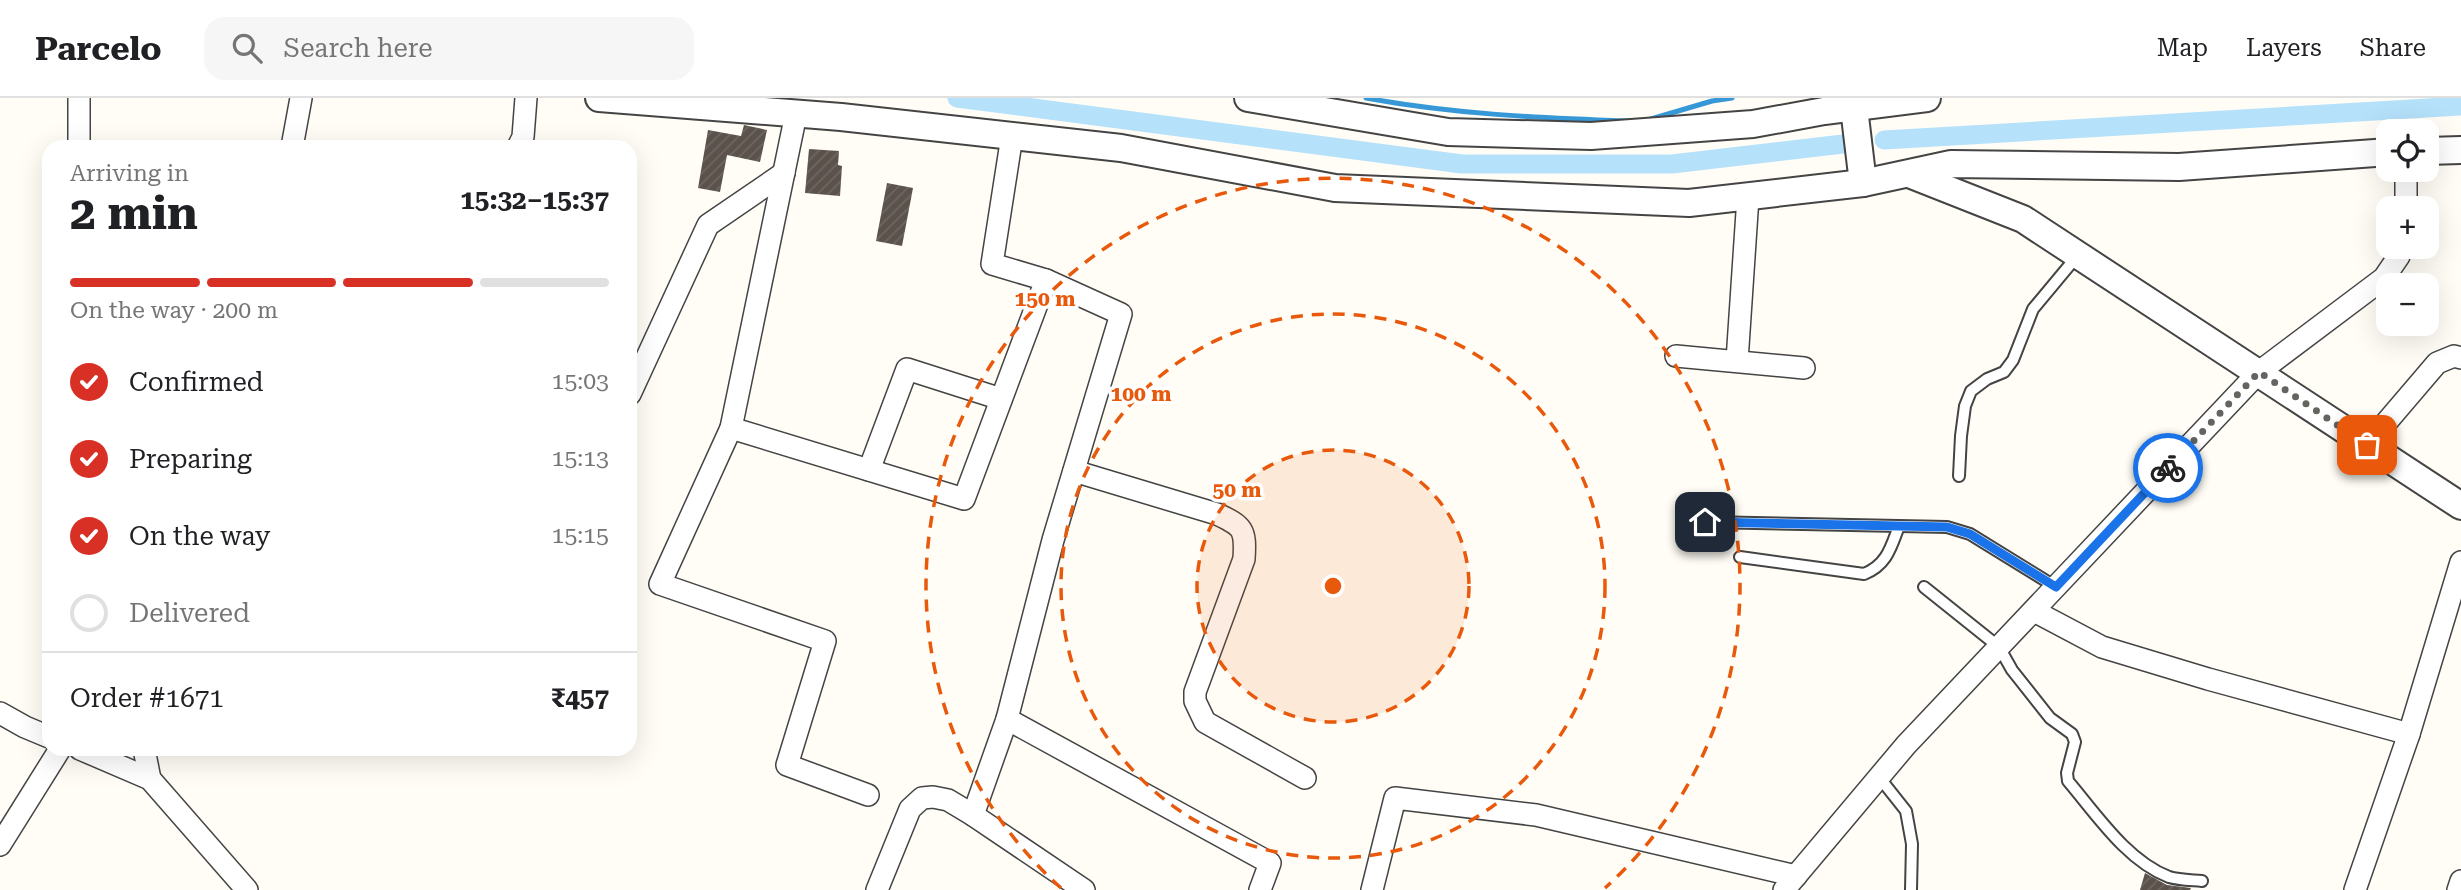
<!DOCTYPE html>
<html lang="en">
<head>
<meta charset="utf-8">
<style>
	body { margin:0; font-family:"Roboto Serif",serif; background:#f6f6f6; color:#202124; height:100vh; display:flex; flex-direction:column; font-size:26px; white-space:nowrap }
	* { box-sizing:border-box; margin:0 }
	p { font-size:23px; color:#757577 }
	.icon { flex:none; width:38px; height:38px; fill:none; stroke:currentColor; stroke-width:2; stroke-linecap:round; stroke-linejoin:round }
	.map { position:relative; flex:1; overflow:hidden }
	.panel { position:absolute; left:42px; top:42px; width:595px; height:616px; display:flex; flex-direction:column; background:#fff; border-radius:21px; box-shadow:0 7px 28px #0002 }
	.panel>* { flex:none }
	.controls { position:absolute; left:2376px; top:21px; display:grid; gap:14px }
	.controls a { display:grid; place-items:center; width:63px; height:63px; border-radius:14px; background:#fff; box-shadow:0 7px 28px #0002; font-size:35px }
	.pin { position:absolute; display:grid; place-items:center; width:60px; height:60px; color:#fff; margin:-30px; border-radius:14px; box-shadow:0 4px 10px #0006 }
	.courier { position:absolute; display:grid; place-items:center; width:70px; height:70px; margin:-35px; border:5px solid #1a73e8; border-radius:50%; background:#fff; color:#222; box-shadow:0 2px 9px #0007 }
	.head em { font-style:normal; font-weight:700 }
	.head div { display:flex; flex-direction:column-reverse }
	.head { display:flex; align-items:center; justify-content:space-between; height:119px; padding:0 28px }
	h1 { font-size:46px; font-weight:700; line-height:52px }
	.bar { display:grid; grid-template-columns:repeat(4,1fr); gap:10px 7px; align-content:center; height:84px; padding:0 28px }
	.bar i { height:9px; border-radius:5px; background:#e0e0e0 }
	.bar .active { background:#d93025 }
	.bar p { grid-column:span 4 }
	.line { display:flex; align-items:center; gap:18px; padding:0 28px; border-top:2px solid #e0e0e0 }
	.line div { flex:1 }
	ol { padding:0 28px; list-style:none }
	li { display:flex; align-items:center; gap:21px; height:77px }
	li p { margin-inline-start:auto }
	li .icon { padding:7px; border-radius:50%; background:#d93025; color:#fff; stroke-width:4 }
	li:last-child { color:#757577 }
	li i { width:38px; height:38px; border:4px solid #e0e0e0; border-radius:50% }
	header { display:flex; align-items:center; gap:42px; box-sizing:border-box; height:98px; padding:0 35px; background:#fff; border-bottom:2px solid #e0e0e0 }
	header strong { font-size:33px }
	nav { display:flex; gap:38px; margin-inline-start:auto; font-size:24px }
	.search { width:490px; height:63px; background:#f6f6f6; display:flex; align-items:center; gap:18px; box-sizing:border-box; padding:0 24px; border-radius:21px; color:#757577; font-size:26px }
	.map>svg:first-child { display:block }
	.lines { fill:none; stroke-linecap:round; stroke-linejoin:round }
	.stream { stroke:#3798d7; stroke-width:5 }
	.canal { stroke:#b5e1fb; stroke-width:19 }
	.building { fill:url(#building-hatch) }
	.service-casing { stroke:#444; stroke-width:14 }
	.minor-casing { stroke:#444; stroke-width:24 }
	.tertiary-casing { stroke:#444; stroke-width:30 }
	.service { stroke:#fff; stroke-width:10 }
	.minor { stroke:#fff; stroke-width:21 }
	.tertiary { stroke:#fff; stroke-width:26 }
	.done { stroke:#646461; stroke-width:7; stroke-dasharray:0 12.6 }
	.route { stroke:#1a73e8; stroke-width:9 }
	.ring { fill:none; stroke:#e8590c; stroke-width:3.5; stroke-dasharray:12 9 }
	.centre { fill:#e8590c; stroke:#fff; stroke-width:3.5 }
	.ring-label { font-size:21px; text-anchor:middle; font-weight:bold; fill:#e8590c; stroke:#fff; stroke-width:7; stroke-linejoin:round; paint-order:stroke }
</style>
</head>
<body>
<header>
<strong>Parcelo</strong>
<div class="search"><svg class="icon" aria-label="search" viewBox="0 0 24 24"><circle cx="10" cy="10" r="6"/><path d="M15 15l6 6"/></svg>Search here</div>
<nav><a>Map</a><a>Layers</a><a>Share</a></nav>
</header>
<div class="map">
<svg width="2461" height="792" viewBox="0 0 2461 792">
	<defs>
		<pattern id="building-hatch" width="6" height="6" patternUnits="userSpaceOnUse" patternTransform="scale(1.75)"><rect width="6" height="6" fill="#5b524c"/><path d="M-1 1l2-2M0 6l6-6M5 7l2-2" fill="none" stroke="#6e6662"/></pattern>
	</defs>
	<rect width="100%" height="100%" fill="#fffdf5"/>
	<g class="lines">
		<g class="stream">
			<path d="M 1366,0 C 1453,16 1539,20 1627,23"/>
			<path d="M 1651,21 L 1712,3 L 1732,0"/>
		</g>
		<g class="canal">
			<path d="M 957,0 L 1462,66 L 1672,66 L 1843,46"/>
			<path d="M 1884,42 L 2461,8"/>
		</g>
	</g>
	<g class="building">
		<path d="M 744,27 L 767,32 L 760,64 L 727,57 L 720,94 L 698,90 L 708,32 L 741,38 Z"/>
		<path d="M 809,51 L 839,53 L 838,67 L 842,68 L 840,98 L 805,95 Z"/>
		<path d="M 887,85 L 913,90 L 902,148 L 876,143 Z"/>
		<path d="M 2145,775 L 2167,787 L 2191,790 L 2190,792 L 2140,792 Z"/>
	</g>
	<g class="lines">
		<g class="service-casing">
			<g id="service">
				<path d="M 1959,378 L 1961,338 L 1965,308 L 1971,293 L 1987,281 L 2004,274 L 2013,262 L 2033,211 L 2078,157"/>
				<path d="M 1705,424 L 1947,429 L 1970,436 L 2056,489"/>
				<path d="M 1740,459 L 1864,476 C 1887,467 1891,449 1899,428"/>
				<path d="M 1924,489 L 1999,549 L 2012,572 L 2050,620 L 2072,636 L 2075,644 L 2067,675 L 2068,683 C 2096,716 2127,763 2169,779 C 2179,782 2191,782 2202,783"/>
				<path d="M 1879,679 L 1906,713 L 1912,746 L 1911,792"/>
			</g>
		</g>
		<g class="minor-casing">
			<g id="minor">
				<path d="M 79,0 L 79,49"/>
				<path d="M 796,16 L 731,330 L 964,401 L 1046,182 L 992,166 L 1012,38"/>
				<path d="M 292,49 L 301,0"/>
				<path d="M 518,49 L 523,39 L 526,0"/>
				<path d="M 2406,110 L 2406,72"/>
				<path d="M 1046,182 L 1121,216 L 1053,442 L 1007,621 L 1270,765 L 1260,792"/>
				<path d="M 1676,258 L 1804,270"/>
				<path d="M 1737,263 L 1748,99"/>
				<path d="M 630,296 L 708,127 L 784,75"/>
				<path d="M 731,330 L 660,486 L 825,543 L 787,667 L 868,697"/>
				<path d="M 2367,347 L 2437,265 L 2454,258 L 2461,260"/>
				<path d="M 869,372 L 907,271 L 1001,301"/>
				<path d="M 1074,373 L 1217,416 C 1243,428 1246,431 1244,461 L 1195,594 L 1195,603 L 1205,624 L 1305,680"/>
				<path d="M 2034,513 L 2102,549 L 2208,581 L 2409,636"/>
				<path d="M 0,615 L 25,629 L 49,639"/>
				<path d="M 1007,621 L 973,717 L 1084,792"/>
				<path d="M 80,651 L 150,681 L 247,792"/>
				<path d="M 144,651 L 150,681"/>
				<path d="M 0,747 L 60,651"/>
				<path d="M 877,792 L 910,711 L 922,700 L 933,699 L 948,702 L 973,717"/>
				<path d="M 1372,792 L 1395,700 L 1536,717 L 1796,778"/>
				<path d="M 1784,792 L 1906,647 L 2259,274 L 2384,180 L 2399,158 L 2401,149"/>
				<path d="M 2355,792 L 2409,636 L 2461,464"/>
				<path d="M 2458,792 L 2461,783"/>
			</g>
		</g>
		<g class="tertiary-casing">
			<g id="tertiary">
				<path d="M 599,0 L 841,19 L 1121,50 L 1335,90 L 1689,105 L 1863,85 L 1951,66 L 2179,69 L 2389,54"/>
				<path d="M 1248,0 L 1448,34 L 1591,38 L 1753,26 L 1824,13 L 1927,0"/>
				<path d="M 1854,10 L 1863,85"/>
				<path d="M 2427,53 L 2461,52"/>
				<path d="M 1909,76 L 2023,121 L 2461,408"/>
			</g>
		</g>
		<use href="#service" class="service"/>
		<use href="#minor" class="minor"/>
		<use href="#tertiary" class="tertiary"/>
	</g>
	<g class="lines">
		<path class="done" d="M 2168,370 L 2259,274 L 2367,347"/>
		<path class="route" d="M 1705,424 L 1947,429 L 1970,436 L 2056,489 L 2168,370"/>
	</g>
	<circle cx="1333" cy="488" r="136" fill="#e8590c" fill-opacity=".12"/>
	<g class="ring">
		<circle cx="1333" cy="488" r="136"/>
		<circle cx="1333" cy="488" r="272"/>
		<path d="M1061 790A407 407 0 1 1 1605 790"/>
	</g>
	<circle cx="1333" cy="488" r="10" class="centre"/>
	<g class="ring-label">
		<text x="1045" y="208">150 m</text>
		<text x="1141" y="303">100 m</text>
		<text x="1237" y="399">50 m</text>
	</g>
</svg>
<div class="controls">
<a><svg class="icon" aria-label="locate" viewBox="0 0 24 24"><circle cx="12" cy="12" r="6"/><path d="M12 2v4M12 18v4M2 12h4M18 12h4"/></svg></a>
<a>+</a>
<a>−</a>
</div>
<div class="pin" style="left:2367px;top:347px;background:#ea580c"><svg class="icon" aria-label="bag" viewBox="0 0 24 24"><path d="M5 8h14l-1 12H6zM9 8a3 3 0 0 1 6 0"/></svg></div>
<div class="pin" style="left:1705px;top:424px;background:#1f2937"><svg class="icon" aria-label="home" viewBox="0 0 24 24"><path d="M3 11l9-7 9 7M6 9v11h12V9"/></svg></div>
<div class="courier" style="left:2168px;top:370px"><svg class="icon" aria-label="bike" viewBox="0 0 24 24"><circle cx="6" cy="16" r="4"/><circle cx="18" cy="16" r="4"/><path d="M6 16l4-8h5l3 8M10 8l3 8H6M13 5h3"/></svg></div>
<section class="panel">
<div class="head"><div><h1>2 min</h1><p>Arriving in</p></div><em>15:32–15:37</em></div>
<div class="bar"><i class="active"></i><i class="active"></i><i class="active"></i><i></i><p>On the way · 200 m</p></div>
<ol>
<li><svg class="icon" aria-label="check" viewBox="0 0 24 24"><path d="M5 12l5 5 9-10"/></svg>Confirmed<p>15:03</p></li>
<li><svg class="icon" aria-label="check" viewBox="0 0 24 24"><path d="M5 12l5 5 9-10"/></svg>Preparing<p>15:13</p></li>
<li><svg class="icon" aria-label="check" viewBox="0 0 24 24"><path d="M5 12l5 5 9-10"/></svg>On the way<p>15:15</p></li>
<li><i></i>Delivered</li>
</ol>
<div class="line" style="height:91px"><div>Order #1671</div><b>₹457</b></div>
</section>
</div>
</body>
</html>
